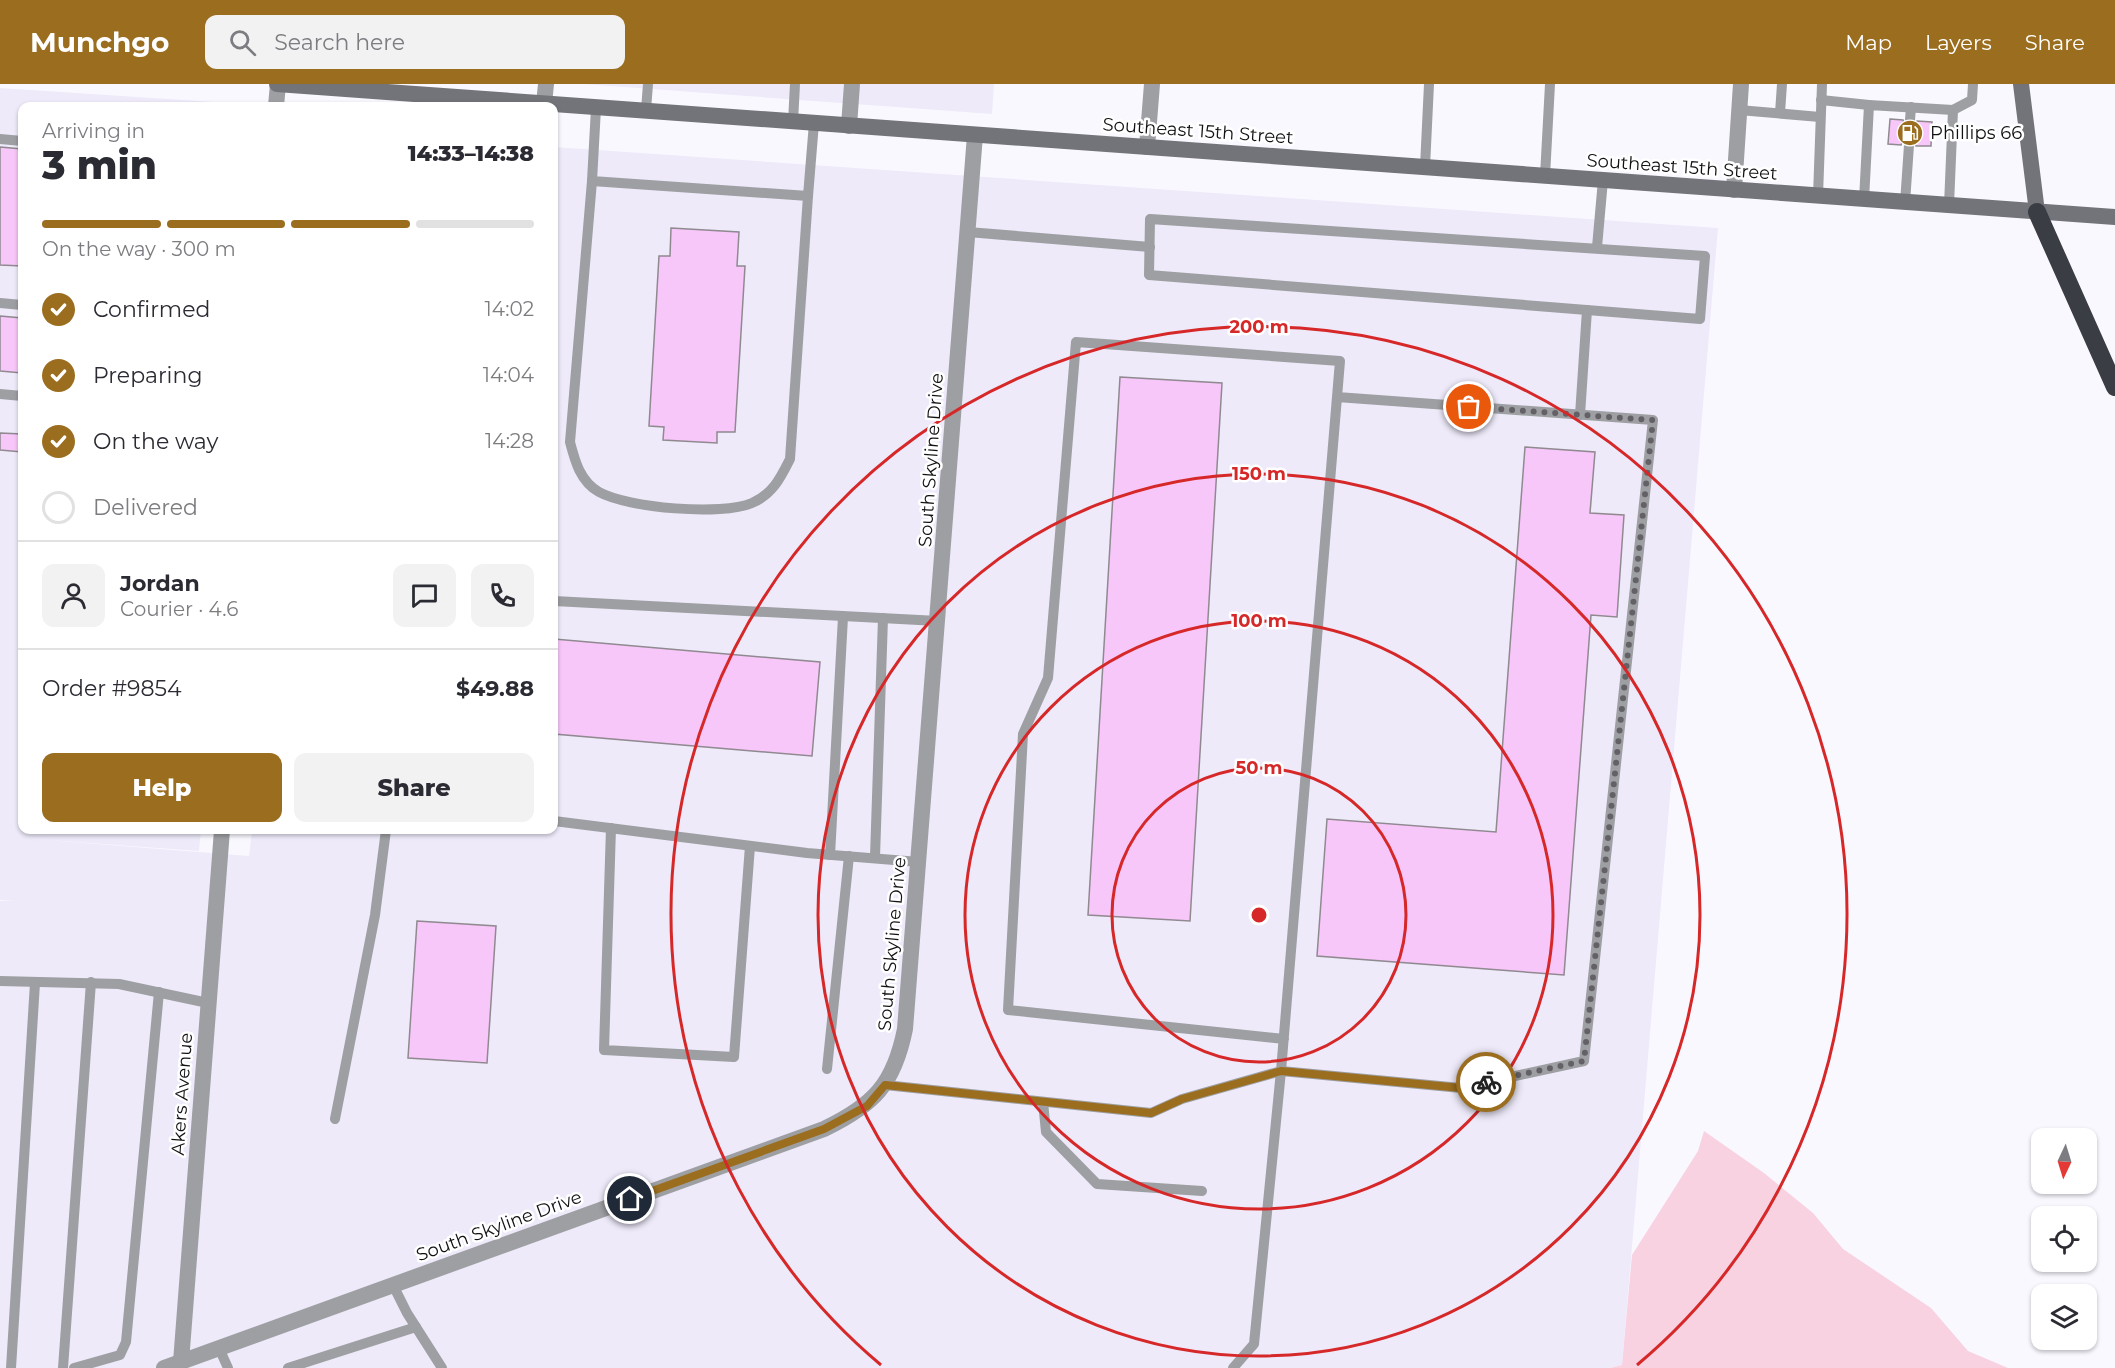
<!DOCTYPE html>
<html lang="en">
<head>
<meta charset="utf-8">
<style>
	body { margin:0; font-family:Montserrat,sans-serif; background:#f2f2f3; color:#2b2b33; height:100vh; display:flex; flex-direction:column; font-size:22px; white-space:nowrap }
	* { box-sizing:border-box; margin:0 }
	p { font-size:20px; color:#7c7c81 }
	.icon { flex:none; width:33px; height:33px; fill:none; stroke:currentColor; stroke-width:2; stroke-linecap:round; stroke-linejoin:round }
	.map { position:relative; flex:1; overflow:hidden }
	.details { position:absolute; left:18px; top:18px; width:540px; height:732px; display:flex; flex-direction:column; background:#fff; border-radius:12px; box-shadow:0 2px 4px #0004 }
	.details>* { flex:none }
	.needle { width:39px; rotate:184deg }
	.buttons { position:absolute; left:2031px; top:1044px; display:grid; gap:12px }
	.buttons a { display:grid; place-items:center; width:66px; height:66px; border-radius:12px; background:#fff; box-shadow:0 2px 4px #0004; font-size:30px }
	.pin { position:absolute; display:grid; place-items:center; width:51px; height:51px; color:#fff; margin:-26px; border:3px solid #fff; border-radius:50%; box-shadow:0 2px 6px #0007 }
	.courier { position:absolute; display:grid; place-items:center; width:60px; height:60px; margin:-30px; border:4px solid #9b6d1e; border-radius:50%; background:#fff; color:#222; box-shadow:0 2px 8px #0007 }
	.headline em { font-style:normal; font-weight:800 }
	.headline div { display:flex; flex-direction:column-reverse }
	.headline { display:flex; align-items:center; justify-content:space-between; height:102px; padding:0 24px }
	h1 { font-size:39px; font-weight:800; line-height:45px }
	.bar { display:grid; grid-template-columns:repeat(4,1fr); gap:9px 6px; align-content:center; height:72px; padding:0 24px }
	.bar i { height:8px; border-radius:4px; background:#e1e1e2 }
	.bar .active { background:#9b6d1e }
	.bar p { grid-column:span 4 }
	.line { display:flex; align-items:center; gap:15px; padding:0 24px; border-top:2px solid #e1e1e2 }
	.line div { flex:1 }
	.round { display:grid; place-items:center; flex:none; width:63px; height:63px; border-radius:12px; background:#f2f2f3 }
	ol { padding:0 24px; list-style:none }
	li { display:flex; align-items:center; gap:18px; height:66px }
	li p { margin-inline-start:auto }
	li .icon { padding:6px; border-radius:50%; background:#9b6d1e; color:#fff; stroke-width:4 }
	li:last-child { color:#7c7c81 }
	li i { width:33px; height:33px; border:3px solid #e1e1e2; border-radius:50% }
	.cta { display:flex; gap:12px; margin-top:auto; padding:12px 24px }
	.cta a { flex:1; height:69px; border-radius:12px; background:#9b6d1e; color:#fff; font-size:24px; font-weight:800; line-height:69px; text-align:center }
	.cta a+a { background:#f2f2f3; color:#2b2b33 }
	header { display:flex; align-items:center; gap:36px; box-sizing:border-box; height:84px; padding:0 30px; background:#9b6d1e; color:#fff }
	header strong { font-size:28px }
	nav { display:flex; gap:33px; margin-inline-start:auto; font-size:21px }
	.search { width:420px; height:54px; background:#f2f2f3; display:flex; align-items:center; gap:15px; box-sizing:border-box; padding:0 21px; border-radius:12px; color:#7c7c81; font-size:22px }
	.map>svg:first-child { display:block }
	.built { fill:#eeeafa }
	.green { fill:#f8d2e0 }
	.building { fill:#f7c7f9; stroke:#908990; stroke-width:1.5 }
	.lines { fill:none; stroke-linecap:round; stroke-linejoin:round }
	.service { stroke:#9d9fa2; stroke-width:10 }
	.minor { stroke:#9d9fa2; stroke-width:16 }
	.tertiary { stroke:#9d9fa2; stroke-width:16 }
	.secondary { stroke:#727479; stroke-width:16 }
	.motorway { stroke:#3a3d43; stroke-width:18 }
	.done { stroke:#636166; stroke-width:6; stroke-dasharray:0 10.8 }
	.route { stroke:#9b6d1e; stroke-width:8 }
	.ring { fill:none; stroke:#d62828; stroke-width:3 }
	.labels { text-anchor:middle; stroke-width:5; stroke-linejoin:round; paint-order:stroke }
	.street-label { font-size:18px; fill:#111013; stroke:#fff }
	.poi-label { font-size:18px; fill:#111013; stroke:#fff; text-anchor:start }
	.centre { fill:#d62828; stroke:#fff; stroke-width:3 }
	.ring-label { font-size:18px; text-anchor:middle; font-weight:bold; fill:#d62828; stroke:#fff; stroke-width:5; stroke-linejoin:round; paint-order:stroke }
</style>
</head>
<body>
<header>
<strong>Munchgo</strong>
<div class="search"><svg class="icon" aria-label="search" viewBox="0 0 24 24"><circle cx="10" cy="10" r="6"/><path d="M15 15l6 6"/></svg>Search here</div>
<nav><a>Map</a><a>Layers</a><a>Share</a></nav>
</header>
<div class="map">
<svg width="2115" height="1284" viewBox="0 0 2115 1284">
	<rect width="100%" height="100%" fill="#faf8ff"/>
	<g class="built">
		<path d="M 583,0 L 994,0 L 992,30 Z"/>
		<path d="M 0,4 L 229,19 L 249,22 L 22,22 L 22,746 L 201,746 L 199,767 L 20,754 L 249,772 L 252,746 L 554,746 L 554,63 L 1718,144 L 1622,1281 L 1610,1284 L 0,1284 L 0,817 L 15,817 L 0,816 Z"/>
	</g>
	<path class="green" d="M 1704,1047 L 1764,1089 L 1813,1129 L 1843,1165 L 1931,1224 L 1968,1267 L 2008,1284 L 1610,1284 L 1622,1281 L 1632,1171 L 1698,1067 Z"/>
	<g class="building">
		<path d="M 1890,35 L 1903,36 L 1905,42 L 1910,43 L 1917,37 L 1932,38 L 1931,62 L 1916,62 L 1914,55 L 1909,54 L 1903,56 L 1901,61 L 1888,60 Z"/>
		<path d="M 0,63 L 22,65 L 22,182 L 0,181 Z"/>
		<path d="M 671,144 L 739,148 L 737,182 L 745,182 L 735,348 L 717,348 L 717,359 L 663,356 L 664,343 L 649,342 L 659,172 L 670,172 Z"/>
		<path d="M 0,232 L 22,234 L 22,289 L 0,287 Z"/>
		<path d="M 1120,293 L 1222,299 L 1190,837 L 1088,831 Z"/>
		<path d="M 0,349 L 22,350 L 22,368 L 0,366 Z"/>
		<path d="M 1525,363 L 1595,368 L 1590,429 L 1624,431 L 1617,533 L 1591,531 L 1564,891 L 1317,872 L 1327,735 L 1496,748 Z"/>
		<path d="M 554,555 L 820,578 L 812,672 L 554,650 Z"/>
		<path d="M 417,837 L 496,842 L 487,979 L 408,974 Z"/>
	</g>
	<g class="lines">
		<g class="service">
			<path d="M 1821,16 L 1869,21"/>
			<path d="M 596,24 L 592,97 L 808,112 L 814,39"/>
			<path d="M 646,26 L 648,0"/>
			<path d="M 1739,26 L 1820,33"/>
			<path d="M 1953,26 L 1972,16 L 1973,0"/>
			<path d="M 1780,29 L 1782,0"/>
			<path d="M 1910,36 L 1911,23"/>
			<path d="M 793,38 L 795,0"/>
			<path d="M 0,55 L 22,57"/>
			<path d="M 1425,83 L 1429,0"/>
			<path d="M 1545,92 L 1550,0"/>
			<path d="M 592,97 L 570,358 C 575,377 580,397 599,408 C 628,424 722,432 752,419 C 773,410 781,393 790,375 L 808,112"/>
			<path d="M 1818,112 L 1822,0"/>
			<path d="M 1864,116 L 1869,21 L 1953,26 L 1949,121"/>
			<path d="M 1905,119 L 1909,61"/>
			<path d="M 1150,135 L 1705,172 L 1700,235 L 1149,191 Z"/>
			<path d="M 968,148 L 1150,163"/>
			<path d="M 1597,163 L 1603,96"/>
			<path d="M 0,219 L 22,221"/>
			<path d="M 0,310 L 22,312"/>
			<path d="M 1580,331 L 1587,226"/>
			<path d="M 554,517 L 938,537"/>
			<path d="M 554,737 L 807,769 L 919,778"/>
			<path d="M 611,744 L 604,966 L 734,973 L 750,762"/>
			<path d="M 830,771 L 843,533"/>
			<path d="M 875,773 L 883,534"/>
			<path d="M 0,897 L 119,900 L 208,919"/>
			<path d="M 1284,955 L 1008,926 L 1023,650 L 1048,594 L 1076,258 L 1340,277 L 1337,313 L 1653,336 L 1584,977 L 1461,1004 L 1281,987 L 1337,313"/>
			<path d="M 827,985 L 849,772"/>
			<path d="M 885,1001 L 1151,1029 L 1182,1015 L 1281,987 L 1254,1260 L 1233,1284"/>
			<path d="M 1043,1018 L 1046,1048 L 1097,1100 L 1202,1107"/>
			<path d="M 335,1035 L 375,831 L 386,746"/>
			<path d="M 393,1201 L 407,1229 L 442,1284"/>
			<path d="M 219,1264 L 228,1284"/>
			<path d="M 11,1284 L 35,899"/>
			<path d="M 63,1284 L 91,898"/>
			<path d="M 74,1284 L 120,1271 L 126,1258 L 159,908"/>
			<path d="M 288,1284 L 416,1243"/>
		</g>
		<g class="minor">
			<path d="M 544,20 L 546,0"/>
			<path d="M 276,22 L 278,0"/>
			<path d="M 849,42 L 852,0"/>
			<path d="M 1147,63 L 1152,0"/>
			<path d="M 181,1278 L 222,746"/>
			<path d="M 164,1284 L 824,1045 C 874,1021 894,1000 905,945 L 975,51"/>
		</g>
		<path class="tertiary" d="M 1734,106 L 1741,0"/>
		<g class="secondary">
			<path d="M 277,0 L 2115,133"/>
			<path d="M 2021,0 L 2037,128"/>
		</g>
		<path class="motorway" d="M 2037,128 L 2115,303"/>
	</g>
	<g class="lines">
		<path class="done" d="M 1469,323 L 1653,336 L 1584,977 L 1486,998"/>
		<path class="route" d="M 630,1115 L 824,1045 L 867,1022 L 885,1001 L 1151,1029 L 1182,1015 L 1281,987 L 1461,1004 L 1486,998"/>
	</g>
	<g class="ring">
		<circle cx="1259" cy="831" r="147"/>
		<circle cx="1259" cy="831" r="294"/>
		<circle cx="1259" cy="831" r="441"/>
		<path d="M881 1281A588 588 0 1 1 1637 1281"/>
	</g>
	<defs>
		<g id="fuel-disc" transform="scale(1.35)"><circle r="9.5" fill="#9b6d1e" stroke="#fff"/><path d="M-5.5-6h7V0h2V4h1.3V-2.5L3-4.5l.8-.8L6-3V5H2.5V1h-1V6h-7ZM-4.2-4.7v3.2H.2V-4.7Z" fill="#fff"/></g>
	</defs>
	<g fill-rule="evenodd">
		<use href="#fuel-disc" x="1910" y="49"/>
	</g>
	<g class="labels">
		<g class="street-label">
			<text transform="translate(1198 47) rotate(4)" y="6">Southeast 15th Street</text>
			<text transform="translate(1682 83) rotate(4)" y="6">Southeast 15th Street</text>
			<text transform="translate(931 376) rotate(-86)" y="6">South Skyline Drive</text>
			<text transform="translate(892 860) rotate(-85)" y="6">South Skyline Drive</text>
			<text transform="translate(182 1010) rotate(-86)" y="6">Akers Avenue</text>
			<text transform="translate(499 1142) rotate(-20)" y="6">South Skyline Drive</text>
		</g>
		<g class="poi-label">
			<text x="1930" y="55">Phillips 66</text>
		</g>
	</g>
	<circle cx="1259" cy="831" r="9" class="centre"/>
	<g class="ring-label">
		<text x="1259" y="249">200 m</text>
		<text x="1259" y="396">150 m</text>
		<text x="1259" y="543">100 m</text>
		<text x="1259" y="690">50 m</text>
	</g>
</svg>
<div class="buttons">
<a><svg class="needle" viewBox="-14 -14 28 28"><path d="M0-13l5 13h-10z" fill="#e53935"/><path d="M0 13l5-13h-10z" fill="#7c7c81"/></svg></a>
<a><svg class="icon" aria-label="locate" viewBox="0 0 24 24"><circle cx="12" cy="12" r="6"/><path d="M12 2v4M12 18v4M2 12h4M18 12h4"/></svg></a>
<a><svg class="icon" aria-label="layers" viewBox="0 0 24 24"><path d="M12 4l9 5-9 5-9-5zM3 14l9 5 9-5"/></svg></a>
</div>
<div class="pin" style="left:1469px;top:323px;background:#ea580c"><svg class="icon" aria-label="bag" viewBox="0 0 24 24"><path d="M5 8h14l-1 12H6zM9 8a3 3 0 0 1 6 0"/></svg></div>
<div class="pin" style="left:630px;top:1115px;background:#1f2937"><svg class="icon" aria-label="home" viewBox="0 0 24 24"><path d="M3 11l9-7 9 7M6 9v11h12V9"/></svg></div>
<div class="courier" style="left:1486px;top:998px"><svg class="icon" aria-label="bike" viewBox="0 0 24 24"><circle cx="6" cy="16" r="4"/><circle cx="18" cy="16" r="4"/><path d="M6 16l4-8h5l3 8M10 8l3 8H6M13 5h3"/></svg></div>
<section class="details">
<div class="headline"><div><h1>3 min</h1><p>Arriving in</p></div><em>14:33–14:38</em></div>
<div class="bar"><i class="active"></i><i class="active"></i><i class="active"></i><i></i><p>On the way · 300 m</p></div>
<ol>
<li><svg class="icon" aria-label="check" viewBox="0 0 24 24"><path d="M5 12l5 5 9-10"/></svg>Confirmed<p>14:02</p></li>
<li><svg class="icon" aria-label="check" viewBox="0 0 24 24"><path d="M5 12l5 5 9-10"/></svg>Preparing<p>14:04</p></li>
<li><svg class="icon" aria-label="check" viewBox="0 0 24 24"><path d="M5 12l5 5 9-10"/></svg>On the way<p>14:28</p></li>
<li><i></i>Delivered</li>
</ol>
<div class="line" style="height:108px"><a class="round"><svg class="icon" aria-label="person" viewBox="0 0 24 24"><circle cx="12" cy="8" r="4"/><path d="M4 21q1-7 8-7t8 7"/></svg></a><div><b>Jordan</b><p>Courier · 4.6</p></div><a class="round"><svg class="icon" aria-label="chat" viewBox="0 0 24 24"><path d="M4 5h16v11H9l-5 4z"/></svg></a><a class="round"><svg class="icon" aria-label="phone" viewBox="0 0 24 24"><path d="M5 4h4l2 5-3 2q2 4 5 5l2-3 5 2v4C11 20 4 13 5 4z"/></svg></a></div>
<div class="line" style="height:78px"><div>Order #9854</div><b>$49.88</b></div>
<div class="cta"><a>Help</a><a>Share</a></div>
</section>
</div>
</body>
</html>
